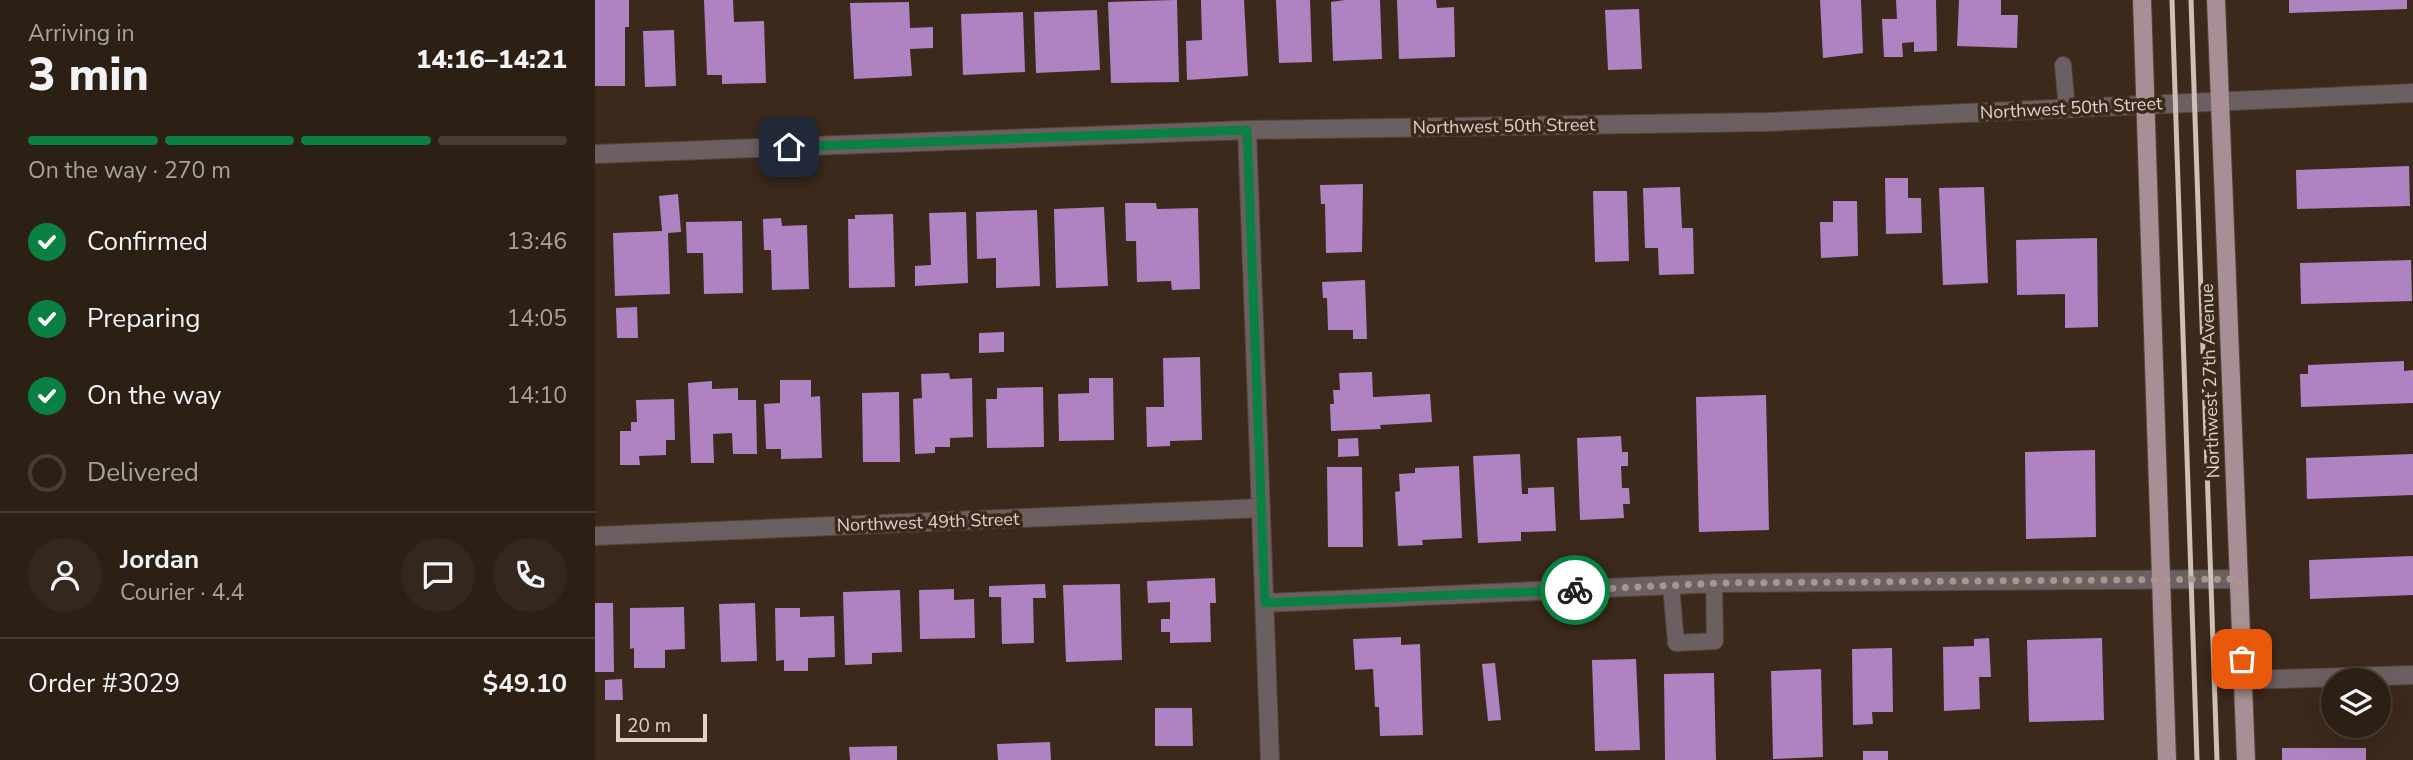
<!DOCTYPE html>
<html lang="en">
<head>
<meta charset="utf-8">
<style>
	body { margin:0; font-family:"Nunito Sans",sans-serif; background:#34271d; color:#f1f3f6; height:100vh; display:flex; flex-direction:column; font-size:26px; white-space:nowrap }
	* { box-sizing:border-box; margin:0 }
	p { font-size:23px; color:#a6a2a0 }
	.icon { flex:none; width:38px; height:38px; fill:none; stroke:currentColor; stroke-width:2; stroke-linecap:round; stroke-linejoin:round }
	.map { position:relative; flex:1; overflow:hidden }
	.details { display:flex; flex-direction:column; background:#2c1f14; width:595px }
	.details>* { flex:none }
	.tools { position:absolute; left:1726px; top:668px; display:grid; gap:14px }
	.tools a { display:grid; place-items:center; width:70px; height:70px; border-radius:50%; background:#2c1f14; box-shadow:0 7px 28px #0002,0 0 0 2px #483d34; font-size:35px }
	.scale { position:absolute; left:21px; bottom:18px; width:91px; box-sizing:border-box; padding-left:7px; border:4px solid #ded3ca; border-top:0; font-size:19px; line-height:24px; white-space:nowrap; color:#ded3ca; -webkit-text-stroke:5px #3b291b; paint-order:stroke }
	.pin { position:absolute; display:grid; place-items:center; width:60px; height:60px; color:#fff; margin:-30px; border-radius:14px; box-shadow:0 4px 10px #0006 }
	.courier { position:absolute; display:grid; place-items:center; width:70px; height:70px; margin:-35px; border:5px solid #0b8043; border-radius:50%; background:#fff; color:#222; box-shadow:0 2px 9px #0007 }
	.head em { font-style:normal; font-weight:800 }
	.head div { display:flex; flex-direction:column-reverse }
	.head { display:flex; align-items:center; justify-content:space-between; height:119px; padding:0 28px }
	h1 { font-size:46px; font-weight:800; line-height:52px }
	.bar { display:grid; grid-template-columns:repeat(4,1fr); gap:10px 7px; align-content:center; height:84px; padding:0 28px }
	.bar i { height:9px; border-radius:5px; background:#483d34 }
	.bar .on { background:#0b8043 }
	.bar p { grid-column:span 4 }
	.line { display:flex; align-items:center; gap:18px; padding:0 28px; border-top:2px solid #483d34 }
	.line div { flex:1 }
	.round { display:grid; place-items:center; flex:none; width:74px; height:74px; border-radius:37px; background:#34271d }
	ol { padding:0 28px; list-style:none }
	li { display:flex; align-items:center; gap:21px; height:77px }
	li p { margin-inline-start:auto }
	li .icon { padding:7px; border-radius:50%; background:#0b8043; color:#fff; stroke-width:4 }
	li:last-child { color:#a6a2a0 }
	li i { width:38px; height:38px; border:4px solid #483d34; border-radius:50% }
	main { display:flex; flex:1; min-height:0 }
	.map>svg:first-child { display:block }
	.building { fill:#af83c1 }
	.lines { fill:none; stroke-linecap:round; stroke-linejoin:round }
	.lane-casing { stroke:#554437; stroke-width:18 }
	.street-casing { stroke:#554437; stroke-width:20 }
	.primary-casing { stroke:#554437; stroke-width:20 }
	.lane { stroke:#6b5f62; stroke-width:16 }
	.street { stroke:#6b5f62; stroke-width:18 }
	.primary { stroke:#a78f95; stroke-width:18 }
	.rail { stroke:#cdc1b7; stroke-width:5 }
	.done { stroke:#a5988d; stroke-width:7; stroke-dasharray:0 12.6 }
	.route { stroke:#0b8043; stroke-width:9 }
	.labels { text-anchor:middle; stroke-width:7; stroke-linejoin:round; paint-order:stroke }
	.street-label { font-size:18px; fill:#ded3ca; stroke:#3b291b }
</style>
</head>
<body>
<main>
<section class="details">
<div class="head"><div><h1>3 min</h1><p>Arriving in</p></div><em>14:16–14:21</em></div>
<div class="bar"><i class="on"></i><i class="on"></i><i class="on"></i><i></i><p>On the way · 270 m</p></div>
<ol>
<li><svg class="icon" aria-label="check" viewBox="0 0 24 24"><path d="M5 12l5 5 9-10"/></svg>Confirmed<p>13:46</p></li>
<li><svg class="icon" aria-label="check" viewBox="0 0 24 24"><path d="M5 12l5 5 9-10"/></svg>Preparing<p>14:05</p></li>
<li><svg class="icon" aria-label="check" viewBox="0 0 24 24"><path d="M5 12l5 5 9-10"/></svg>On the way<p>14:10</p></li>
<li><i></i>Delivered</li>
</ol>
<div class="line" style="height:126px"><a class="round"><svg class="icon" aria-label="person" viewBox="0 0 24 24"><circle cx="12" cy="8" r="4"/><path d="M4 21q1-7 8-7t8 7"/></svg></a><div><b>Jordan</b><p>Courier · 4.4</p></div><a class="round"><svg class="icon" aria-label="chat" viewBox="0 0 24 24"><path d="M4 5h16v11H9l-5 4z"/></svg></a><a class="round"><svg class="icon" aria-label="phone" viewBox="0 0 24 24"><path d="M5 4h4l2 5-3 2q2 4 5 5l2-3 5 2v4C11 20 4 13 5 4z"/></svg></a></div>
<div class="line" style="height:91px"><div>Order #3029</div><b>$49.10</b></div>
</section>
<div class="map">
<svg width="1818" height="760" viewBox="0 0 1818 760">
	<rect width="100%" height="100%" fill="#3b291b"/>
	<g class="building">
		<path d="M 0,0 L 34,0 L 34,27 L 30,27 L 30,86 L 0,86 Z"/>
		<path d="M 109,0 L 138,0 L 139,22 L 169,21 L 171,83 L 127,84 L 127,75 L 112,75 Z"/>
		<path d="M 579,0 L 582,0 L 584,82 L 516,83 L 513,2 Z"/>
		<path d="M 606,0 L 649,0 L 653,76 L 592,80 L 591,41 L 607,40 Z"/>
		<path d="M 681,0 L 715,0 L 717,62 L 684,63 Z"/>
		<path d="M 750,0 L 785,0 L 787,59 L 738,61 L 736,2 Z"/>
		<path d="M 802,0 L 841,0 L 842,8 L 859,7 L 860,57 L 804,59 Z"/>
		<path d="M 1225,0 L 1266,0 L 1268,53 L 1228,58 Z"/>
		<path d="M 1301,0 L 1341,0 L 1342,51 L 1319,52 L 1319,42 L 1307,43 L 1308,57 L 1289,57 L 1287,19 L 1302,19 Z"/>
		<path d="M 1364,0 L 1406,0 L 1406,15 L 1423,15 L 1422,48 L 1362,46 Z"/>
		<path d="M 1694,0 L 1812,0 L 1812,9 L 1694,13 Z"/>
		<path d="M 314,2 L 315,28 L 338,27 L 338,48 L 315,49 L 317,76 L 259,79 L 255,3 Z"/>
		<path d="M 1044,9 L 1047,69 L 1013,70 L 1010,10 Z"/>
		<path d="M 502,10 L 505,70 L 441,73 L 439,12 Z"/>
		<path d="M 428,12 L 430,72 L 368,75 L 366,14 Z"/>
		<path d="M 79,30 L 81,86 L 50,87 L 48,31 Z"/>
		<path d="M 1814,166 L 1815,206 L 1702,209 L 1701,170 Z"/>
		<path d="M 1290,178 L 1313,178 L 1313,198 L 1326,198 L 1327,233 L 1291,234 Z"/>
		<path d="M 768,184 L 767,252 L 731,253 L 730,204 L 726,204 L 725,185 Z"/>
		<path d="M 1085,187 L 1087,228 L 1098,228 L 1099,274 L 1064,275 L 1063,248 L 1050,248 L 1048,188 Z"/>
		<path d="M 1389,187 L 1393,283 L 1348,285 L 1344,188 Z"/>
		<path d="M 998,191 L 1032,191 L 1034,261 L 1000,262 Z"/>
		<path d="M 83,194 L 86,232 L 73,233 L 75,294 L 20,296 L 18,233 L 67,231 L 64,196 Z"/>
		<path d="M 1238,201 L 1262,201 L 1263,256 L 1226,258 L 1225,222 L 1238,222 Z"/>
		<path d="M 530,203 L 561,203 L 562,209 L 603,208 L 605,289 L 577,290 L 576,281 L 542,282 L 541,241 L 531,241 Z"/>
		<path d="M 509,207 L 513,286 L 461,288 L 459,209 Z"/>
		<path d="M 442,210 L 445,286 L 401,288 L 401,258 L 382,259 L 381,212 Z"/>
		<path d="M 371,212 L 373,283 L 320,286 L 320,266 L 336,265 L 334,213 Z"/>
		<path d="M 298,214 L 300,287 L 254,288 L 253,219 L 260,219 L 260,215 Z"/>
		<path d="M 186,218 L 187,226 L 212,225 L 214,289 L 177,290 L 176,250 L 169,250 L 168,219 Z"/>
		<path d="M 147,221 L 148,293 L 109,294 L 108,253 L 92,253 L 91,222 Z"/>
		<path d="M 1502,238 L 1503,327 L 1470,328 L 1470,294 L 1422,295 L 1421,240 Z"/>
		<path d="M 1816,260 L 1817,301 L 1706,304 L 1705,263 Z"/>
		<path d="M 770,280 L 772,339 L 758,339 L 758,330 L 733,330 L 732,298 L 728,298 L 727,282 Z"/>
		<path d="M 42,307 L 43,338 L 22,338 L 21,308 Z"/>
		<path d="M 409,332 L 409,352 L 384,353 L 384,333 Z"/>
		<path d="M 605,357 L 607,440 L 575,441 L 575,446 L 552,447 L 551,407 L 569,407 L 568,358 Z"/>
		<path d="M 1809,361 L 1809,371 L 1818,370 L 1818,403 L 1706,407 L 1705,374 L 1713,374 L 1713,365 Z"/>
		<path d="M 777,372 L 778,397 L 835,394 L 837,422 L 785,425 L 786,429 L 736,431 L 735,404 L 739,404 L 738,390 L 745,390 L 744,373 Z"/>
		<path d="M 354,373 L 355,379 L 377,378 L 378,437 L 355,438 L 355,447 L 340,447 L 340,453 L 320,454 L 318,399 L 327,398 L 326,374 Z"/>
		<path d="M 494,378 L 518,378 L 519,440 L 464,441 L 463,394 L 494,393 Z"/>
		<path d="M 185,380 L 216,380 L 216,397 L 225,396 L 227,458 L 186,459 L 186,449 L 171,449 L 169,404 L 185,403 Z"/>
		<path d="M 117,381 L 117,389 L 143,388 L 143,400 L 161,400 L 162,454 L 138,454 L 137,433 L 118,434 L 119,463 L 96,463 L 93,383 Z"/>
		<path d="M 448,387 L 449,447 L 392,448 L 391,399 L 402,399 L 402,388 Z"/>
		<path d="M 304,392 L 305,462 L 268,462 L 267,393 Z"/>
		<path d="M 1171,395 L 1174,530 L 1104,532 L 1101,397 Z"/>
		<path d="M 79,399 L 80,440 L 71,440 L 71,455 L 44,456 L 45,465 L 25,465 L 25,431 L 36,431 L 36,422 L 42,422 L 41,400 Z"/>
		<path d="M 1026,436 L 1027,452 L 1033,452 L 1033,466 L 1026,466 L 1027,488 L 1034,488 L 1035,504 L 1028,504 L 1029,518 L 985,520 L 982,438 Z"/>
		<path d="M 763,438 L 764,456 L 743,457 L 743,439 Z"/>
		<path d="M 1500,450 L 1501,537 L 1431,539 L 1430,452 Z"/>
		<path d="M 925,454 L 927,494 L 933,494 L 933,488 L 959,487 L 961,531 L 926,532 L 926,541 L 883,543 L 878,456 Z"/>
		<path d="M 1818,454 L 1818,495 L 1712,499 L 1711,458 Z"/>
		<path d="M 864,466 L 867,538 L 827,540 L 828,545 L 803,546 L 800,492 L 805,491 L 804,474 L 820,473 L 820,468 Z"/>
		<path d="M 732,467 L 767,467 L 768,547 L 733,547 Z"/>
		<path d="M 1818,556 L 1818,595 L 1715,599 L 1714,560 Z"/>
		<path d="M 620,578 L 621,603 L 615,603 L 616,642 L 575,643 L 575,632 L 566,632 L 566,619 L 575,619 L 575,602 L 553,603 L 552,581 Z"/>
		<path d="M 450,584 L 451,598 L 438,598 L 439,643 L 407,644 L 406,597 L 394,597 L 394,586 Z"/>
		<path d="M 525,584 L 527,660 L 471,662 L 468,585 Z"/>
		<path d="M 359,589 L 359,600 L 379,599 L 380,638 L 325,639 L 324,590 Z"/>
		<path d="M 305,590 L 307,652 L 277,653 L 277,664 L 250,665 L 248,592 Z"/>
		<path d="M 0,603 L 18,603 L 19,672 L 0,672 Z"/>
		<path d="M 160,603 L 162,661 L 126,662 L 124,604 Z"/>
		<path d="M 89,607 L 90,649 L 70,650 L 70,668 L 39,668 L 39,648 L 35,649 L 35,608 Z"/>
		<path d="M 180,608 L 205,608 L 205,617 L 239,616 L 240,657 L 213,658 L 213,671 L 189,671 L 189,660 L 181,661 Z"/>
		<path d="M 806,637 L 806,645 L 825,644 L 828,735 L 785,736 L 784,707 L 780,707 L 778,669 L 760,670 L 758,639 Z"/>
		<path d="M 1394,638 L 1396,677 L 1384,677 L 1385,709 L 1349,711 L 1348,647 L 1379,646 L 1379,639 Z"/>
		<path d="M 1507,638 L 1509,720 L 1434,722 L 1432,640 Z"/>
		<path d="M 1297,648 L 1298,712 L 1277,712 L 1278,724 L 1258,725 L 1257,649 Z"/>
		<path d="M 1041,659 L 1045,750 L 1000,751 L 997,660 Z"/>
		<path d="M 900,663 L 906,720 L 893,721 L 887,664 Z"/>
		<path d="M 1226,669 L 1228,757 L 1178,759 L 1176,671 Z"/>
		<path d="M 1119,673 L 1121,760 L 1070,760 L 1069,674 Z"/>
		<path d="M 27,679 L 28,700 L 10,700 L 10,680 Z"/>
		<path d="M 560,708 L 597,708 L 598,746 L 560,746 Z"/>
		<path d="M 455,742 L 456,760 L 403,760 L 402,744 Z"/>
		<path d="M 302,746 L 302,760 L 255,760 L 254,747 Z"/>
		<rect x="1687" y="748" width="84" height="12"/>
		<rect x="1268" y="751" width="25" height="9"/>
	</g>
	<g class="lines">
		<g class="lane-casing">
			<g id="lane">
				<path d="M 1468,65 L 1472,109"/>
				<path d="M 1076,585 L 1081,643 L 1120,641 L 1119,584"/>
			</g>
		</g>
		<g class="street-casing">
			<g id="street">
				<path d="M 652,130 L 675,760"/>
				<path d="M 0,154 L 652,130 L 1172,122 L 1818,93"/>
				<path d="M 0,536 L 666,508"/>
				<path d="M 670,603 L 1125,583 L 1644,579"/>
				<path d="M 1647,680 L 1818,675"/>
			</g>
		</g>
		<g class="primary-casing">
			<g id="primary">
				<path d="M 1547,0 L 1572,760"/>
				<path d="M 1621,0 L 1651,760"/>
			</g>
		</g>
		<use href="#lane" class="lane"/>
		<use href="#street" class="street"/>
		<use href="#primary" class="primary"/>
		<g class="rail">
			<path d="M 1577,0 L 1602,760"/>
			<path d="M 1596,0 L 1622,760"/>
		</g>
	</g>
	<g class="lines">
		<path class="done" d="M 980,590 L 1125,583 L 1644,579 L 1647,659"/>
		<path class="route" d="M 194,147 L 652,130 L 670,603 L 980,590"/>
	</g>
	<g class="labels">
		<g class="street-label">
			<text transform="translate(1476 108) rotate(-3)" y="6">Northwest 50th Street</text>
			<text transform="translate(909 126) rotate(-1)" y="6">Northwest 50th Street</text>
			<text transform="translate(1615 381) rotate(-92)" y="6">Northwest 27th Avenue</text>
			<text transform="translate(333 522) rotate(-2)" y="6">Northwest 49th Street</text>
		</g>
	</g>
</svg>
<div class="tools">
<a><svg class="icon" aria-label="layers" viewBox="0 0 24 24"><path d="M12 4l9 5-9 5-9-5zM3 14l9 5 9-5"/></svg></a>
</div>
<div class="scale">20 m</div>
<div class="pin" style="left:1647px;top:659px;background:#ea580c"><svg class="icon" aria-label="bag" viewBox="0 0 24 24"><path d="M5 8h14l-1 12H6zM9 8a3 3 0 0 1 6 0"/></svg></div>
<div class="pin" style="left:194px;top:147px;background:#1f2937"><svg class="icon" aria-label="home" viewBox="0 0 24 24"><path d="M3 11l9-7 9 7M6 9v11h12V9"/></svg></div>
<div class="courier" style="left:980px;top:590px"><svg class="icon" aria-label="bike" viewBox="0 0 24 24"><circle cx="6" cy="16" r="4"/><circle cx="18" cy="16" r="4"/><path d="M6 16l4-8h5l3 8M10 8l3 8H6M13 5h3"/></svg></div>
</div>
</main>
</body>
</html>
